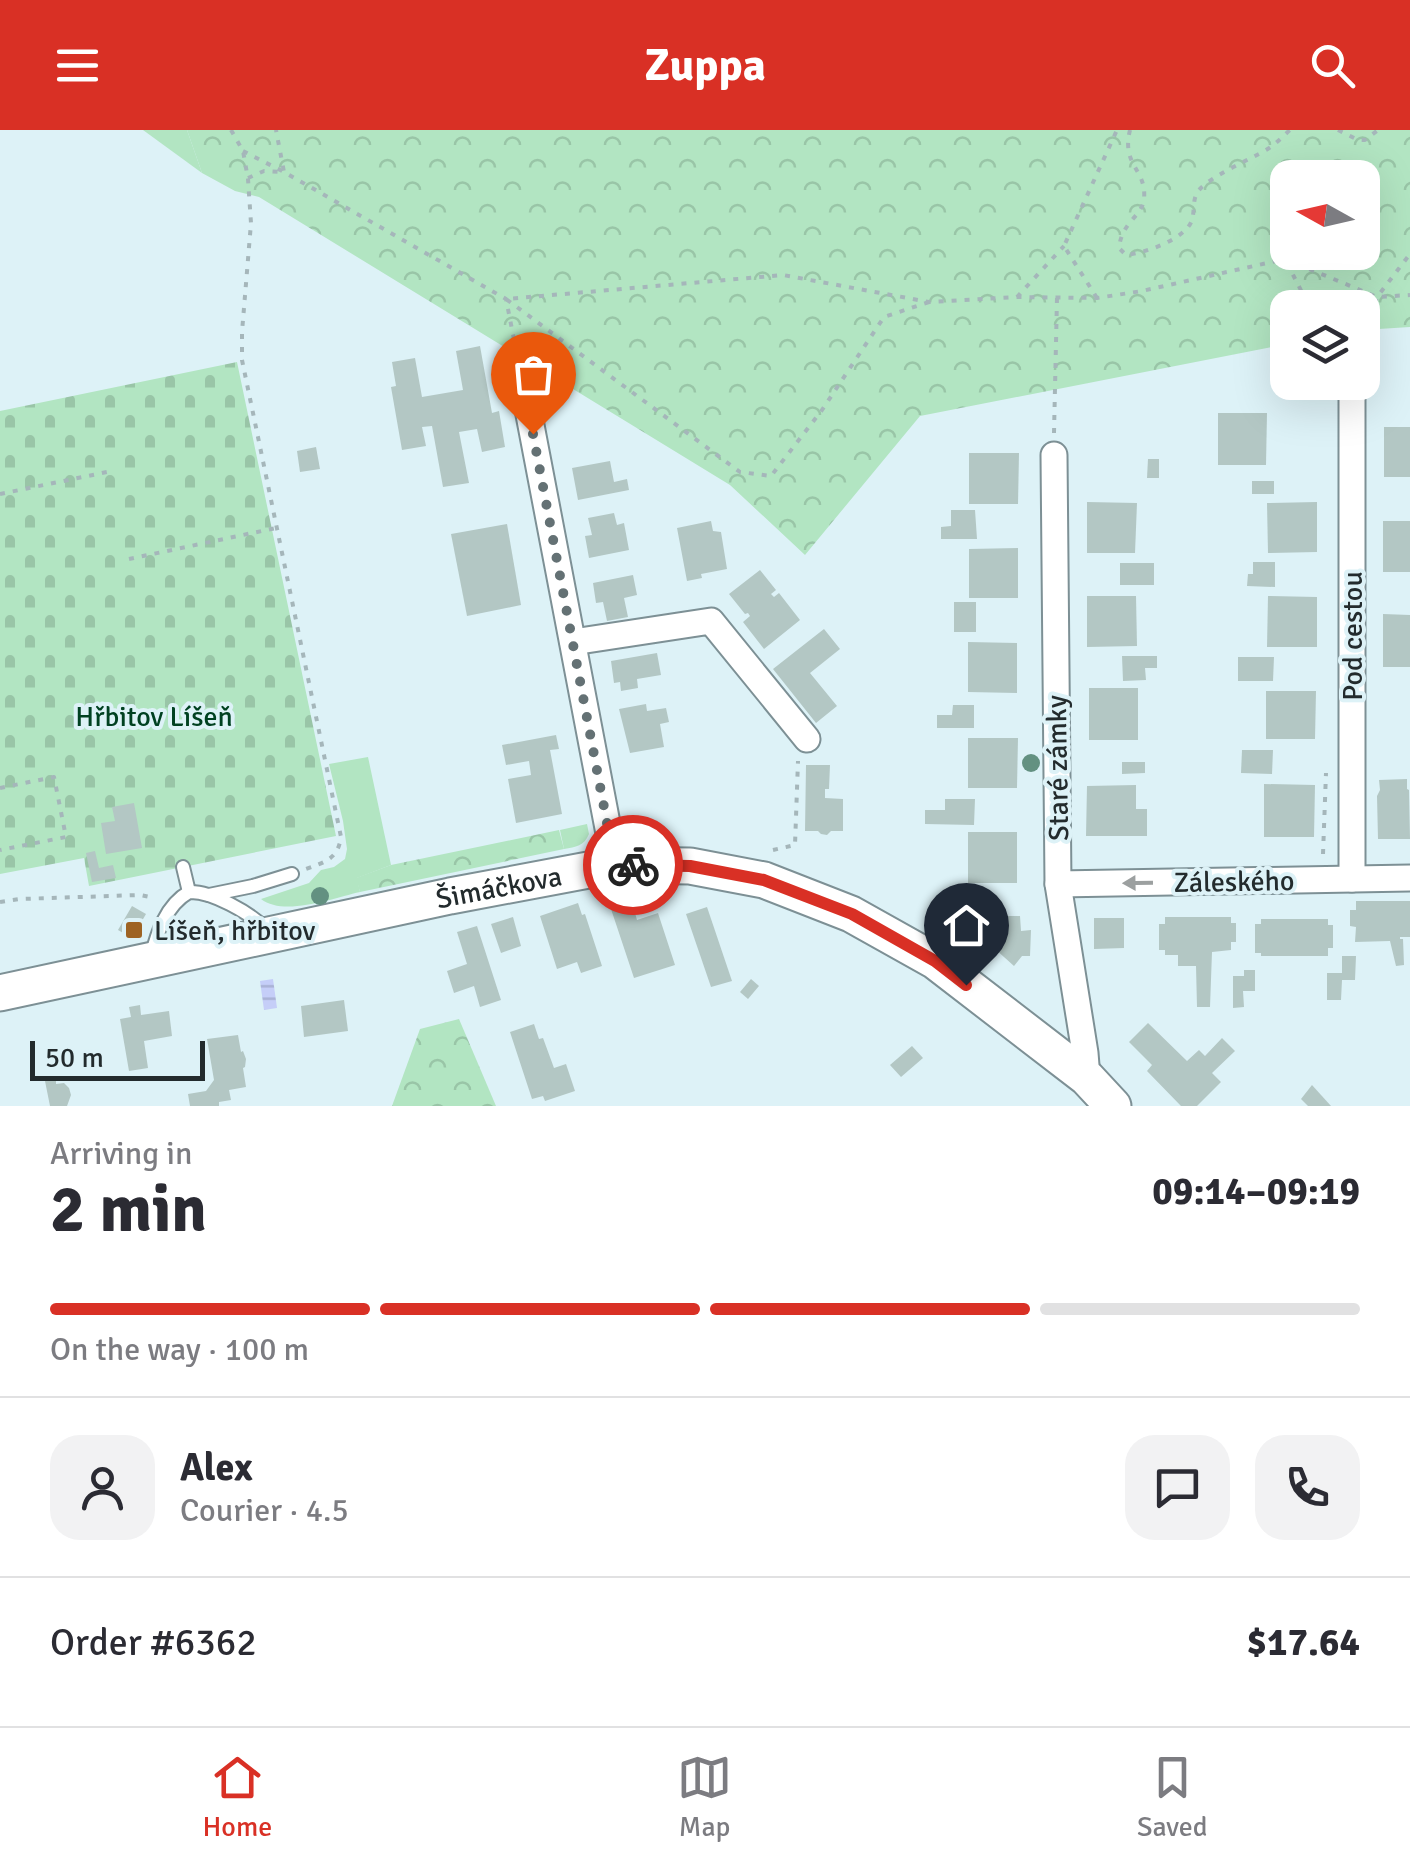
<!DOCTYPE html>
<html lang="en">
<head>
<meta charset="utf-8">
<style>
	body { margin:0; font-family:Signika,sans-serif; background:#f2f2f3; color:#2b2b33; height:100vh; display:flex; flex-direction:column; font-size:38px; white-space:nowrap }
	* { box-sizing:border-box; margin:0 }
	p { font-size:32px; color:#7c7c81 }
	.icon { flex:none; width:55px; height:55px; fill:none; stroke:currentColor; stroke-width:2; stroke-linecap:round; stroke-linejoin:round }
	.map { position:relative; height:976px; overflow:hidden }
	.sheet { display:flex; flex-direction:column; background:#fff; flex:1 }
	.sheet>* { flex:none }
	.needle { width:65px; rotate:278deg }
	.buttons { position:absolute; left:1270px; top:30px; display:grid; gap:20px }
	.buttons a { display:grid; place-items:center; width:110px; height:110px; border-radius:20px; background:#fff; box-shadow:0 10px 40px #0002; font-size:50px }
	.scale { position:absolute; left:30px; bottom:25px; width:175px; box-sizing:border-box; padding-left:10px; border:5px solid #232b2d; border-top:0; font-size:28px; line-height:35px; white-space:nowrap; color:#232b2d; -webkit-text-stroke:8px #ddf2f7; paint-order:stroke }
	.pin { position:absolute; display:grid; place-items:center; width:85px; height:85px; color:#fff; margin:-102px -42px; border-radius:50% 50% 50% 0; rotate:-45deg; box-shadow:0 0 10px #0007 }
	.pin .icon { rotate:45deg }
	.courier { position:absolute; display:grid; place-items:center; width:100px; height:100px; margin:-50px; border:8px solid #d93025; border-radius:50%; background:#fff; color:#222; box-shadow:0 2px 12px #0007 }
	.summary em { font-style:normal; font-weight:800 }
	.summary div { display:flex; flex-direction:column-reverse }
	.summary { display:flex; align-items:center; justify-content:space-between; height:170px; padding:0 50px }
	h1 { font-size:65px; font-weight:800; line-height:75px }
	.bar { display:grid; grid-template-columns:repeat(4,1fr); gap:15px 10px; align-content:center; height:120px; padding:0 50px }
	.bar i { height:12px; border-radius:8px; background:#e1e1e2 }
	.bar .on { background:#d93025 }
	.bar p { grid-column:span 4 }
	.line { display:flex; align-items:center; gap:25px; padding:0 50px; border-top:2px solid #e1e1e2 }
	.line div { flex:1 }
	.round { display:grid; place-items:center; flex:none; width:105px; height:105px; border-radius:30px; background:#f2f2f3 }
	header { display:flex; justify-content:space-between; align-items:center; height:130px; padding:0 50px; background:#d93025; color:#fff; font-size:45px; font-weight:800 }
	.menu { display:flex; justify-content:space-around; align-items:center; height:140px; border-top:2px solid #e1e1e2; background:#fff; font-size:28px; color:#7c7c81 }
	.menu a { display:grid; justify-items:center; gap:5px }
	.menu .on { color:#d93025 }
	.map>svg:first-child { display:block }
	.green { fill:#b2e5c2 }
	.forest { fill:url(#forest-crowns); fill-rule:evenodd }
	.cemetery { fill:url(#cemetery-stones) }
	.water { fill:url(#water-rules) }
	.building { fill:#b3c7c4 }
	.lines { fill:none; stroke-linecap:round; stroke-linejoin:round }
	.lane-casing { stroke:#7d9095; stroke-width:16 }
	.street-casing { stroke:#7d9095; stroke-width:29 }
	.secondary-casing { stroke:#7d9095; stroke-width:39 }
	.path { stroke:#a5b6ba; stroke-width:4; stroke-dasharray:5 8; stroke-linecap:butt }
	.lane { stroke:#fff; stroke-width:12 }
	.street { stroke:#fff; stroke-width:25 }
	.secondary { stroke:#fff; stroke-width:35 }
	.tree { fill:#639181 }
	.oneway { fill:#9ca0a0 }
	.done { stroke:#647174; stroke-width:10; stroke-dasharray:0 18 }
	.route { stroke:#d93025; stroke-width:12 }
	.poi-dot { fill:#9e6323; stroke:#ddf2f7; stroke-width:4 }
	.labels { text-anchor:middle; stroke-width:8; stroke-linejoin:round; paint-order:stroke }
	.street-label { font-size:28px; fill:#232b2d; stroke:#ddf2f7 }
	.park-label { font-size:28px; fill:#004121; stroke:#ddf2f7 }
	.poi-label { font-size:28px; fill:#232b2d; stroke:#ddf2f7; text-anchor:start }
</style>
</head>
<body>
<header><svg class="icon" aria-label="menu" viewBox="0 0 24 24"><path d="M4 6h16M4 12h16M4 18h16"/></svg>Zuppa<svg class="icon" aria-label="search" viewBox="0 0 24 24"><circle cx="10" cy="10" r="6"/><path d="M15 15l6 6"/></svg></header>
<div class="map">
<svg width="1410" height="976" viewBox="0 0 1410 976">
	<defs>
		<pattern id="forest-crowns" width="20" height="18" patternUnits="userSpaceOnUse" patternTransform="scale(2.5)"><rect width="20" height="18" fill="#b2e5c2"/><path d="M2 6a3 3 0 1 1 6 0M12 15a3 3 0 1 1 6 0" fill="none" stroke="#99c5a7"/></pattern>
		<pattern id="cemetery-stones" width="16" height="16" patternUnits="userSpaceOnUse" patternTransform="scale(2.5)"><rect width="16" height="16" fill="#b2e5c2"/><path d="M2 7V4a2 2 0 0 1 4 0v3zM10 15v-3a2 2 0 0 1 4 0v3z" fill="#99c5a7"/></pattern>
		<pattern id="water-rules" width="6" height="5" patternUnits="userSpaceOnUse" patternTransform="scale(2.5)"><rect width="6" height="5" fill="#c5cef8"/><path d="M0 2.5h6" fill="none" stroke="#a9b1d5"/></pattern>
	</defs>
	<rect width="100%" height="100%" fill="#ddf2f7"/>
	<g class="green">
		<path d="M 143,0 L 187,0 L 202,43 Z"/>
		<path d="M 368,627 L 391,735 L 357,748 L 360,762 C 333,768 284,787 261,769 L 309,753 L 321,740 L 334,737 L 345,729 L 347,719 L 343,691 L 329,634 Z"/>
		<path d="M 587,694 L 589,704 C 584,716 576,717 564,719 L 560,700 Z"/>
	</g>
	<g class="forest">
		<path d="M 187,0 L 1410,0 L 1410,197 L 1363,200 L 1362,178 L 1288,178 L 1287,214 L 920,286 L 805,425 L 730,355 L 259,67 L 235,61 L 202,43 ZM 1288,48 L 1362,48 L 1362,122 L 1288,122 Z"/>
		<path d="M 559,700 L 564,719 L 360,762 L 356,748 L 391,735 Z"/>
		<path d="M 459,889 L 496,976 L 392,976 L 420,899 Z"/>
	</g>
	<path class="cemetery" d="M 237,232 L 336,706 L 89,756 L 84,728 L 0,744 L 0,281 Z"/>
	<path class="water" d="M 273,849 L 277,878 L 264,880 L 260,851 Z"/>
	<g class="building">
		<path d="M 480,216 L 492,283 L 499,281 L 505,317 L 482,322 L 477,299 L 459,302 L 469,353 L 443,357 L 432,296 L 422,297 L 426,316 L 402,320 L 391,257 L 396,256 L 392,232 L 415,228 L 422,267 L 463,260 L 456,221 Z"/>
		<path d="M 1218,283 L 1267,283 L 1266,335 L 1218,335 Z"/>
		<rect x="1384" y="297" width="26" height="50"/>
		<path d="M 316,317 L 320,339 L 300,342 L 297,321 Z"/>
		<path d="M 969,323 L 1019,323 L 1018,374 L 969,374 Z"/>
		<path d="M 1148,329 L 1159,329 L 1159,348 L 1147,348 Z"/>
		<path d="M 610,331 L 614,352 L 627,349 L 629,360 L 578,370 L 572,338 Z"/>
		<rect x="1252" y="351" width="22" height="13"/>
		<path d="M 1087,372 L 1137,373 L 1135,423 L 1087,423 Z"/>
		<path d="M 1317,372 L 1317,422 L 1268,423 L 1267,373 Z"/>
		<path d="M 951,380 L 975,380 L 977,409 L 941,409 L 941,397 L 951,396 Z"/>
		<path d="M 614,383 L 617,395 L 624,393 L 629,420 L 589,428 L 585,406 L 592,405 L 588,388 Z"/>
		<path d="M 711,391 L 713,401 L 721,402 L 727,439 L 701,444 L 702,448 L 687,451 L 677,398 Z"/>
		<rect x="1383" y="391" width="27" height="51"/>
		<path d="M 507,394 L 521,475 L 467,486 L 451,404 Z"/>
		<path d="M 1018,418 L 1018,468 L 969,468 L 969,419 Z"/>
		<path d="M 1253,432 L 1275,432 L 1275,457 L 1247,456 L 1248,444 L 1253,444 Z"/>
		<rect x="1120" y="433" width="34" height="22"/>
		<path d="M 760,440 L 776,460 L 771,464 L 774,467 L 779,463 L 800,490 L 764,519 L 743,492 L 750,486 L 748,483 L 745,484 L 729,464 Z"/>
		<path d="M 633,445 L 637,465 L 624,468 L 628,487 L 607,491 L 603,472 L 596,473 L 593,453 Z"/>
		<path d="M 1087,466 L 1136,466 L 1137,516 L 1087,517 Z"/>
		<path d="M 1268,466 L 1317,467 L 1317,517 L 1267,517 Z"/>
		<rect x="954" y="472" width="22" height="30"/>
		<path d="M 1383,484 L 1410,485 L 1410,537 L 1383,537 Z"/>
		<path d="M 824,499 L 840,519 L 810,543 L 837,576 L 816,593 L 773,539 Z"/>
		<path d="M 968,512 L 1017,513 L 1017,563 L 968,562 Z"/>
		<path d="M 657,523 L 661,545 L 637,549 L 638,558 L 621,561 L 620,552 L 614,553 L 611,531 Z"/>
		<path d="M 1122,526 L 1157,526 L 1157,538 L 1145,538 L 1146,550 L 1123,551 Z"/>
		<path d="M 1238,527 L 1274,527 L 1273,551 L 1238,551 Z"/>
		<rect x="1089" y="558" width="49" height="52"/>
		<path d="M 1266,561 L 1316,561 L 1315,609 L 1266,609 Z"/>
		<path d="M 646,574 L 647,581 L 666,578 L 669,592 L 660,594 L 664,617 L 630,623 L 619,579 Z"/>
		<path d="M 953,575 L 974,575 L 974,598 L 937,598 L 937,585 L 952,585 Z"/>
		<path d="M 556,605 L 559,619 L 550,620 L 562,684 L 516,693 L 508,649 L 531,645 L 529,631 L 506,635 L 502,615 Z"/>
		<path d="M 968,608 L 1018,608 L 1017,658 L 968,658 Z"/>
		<path d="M 1242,620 L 1273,620 L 1272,644 L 1241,643 Z"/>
		<path d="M 1122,632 L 1145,632 L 1145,643 L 1122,644 Z"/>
		<path d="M 806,635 L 830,635 L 829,659 L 825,659 L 825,668 L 843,669 L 843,701 L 831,701 L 827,705 L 821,704 L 818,701 L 805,701 Z"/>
		<path d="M 1407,649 L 1407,659 L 1409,660 L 1410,709 L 1378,709 L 1377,666 L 1380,660 L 1379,650 Z"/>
		<path d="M 1264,654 L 1315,655 L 1314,707 L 1264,707 Z"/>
		<path d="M 1136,655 L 1136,679 L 1147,679 L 1147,706 L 1086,706 L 1087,656 Z"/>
		<path d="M 945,669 L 975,669 L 974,695 L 925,694 L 925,680 L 945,680 Z"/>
		<path d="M 134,673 L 142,718 L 106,724 L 101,693 L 115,691 L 112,677 Z"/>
		<rect x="968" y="702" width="49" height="51"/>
		<path d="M 95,721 L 99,738 L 113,735 L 116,748 L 92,752 L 86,723 Z"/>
		<path d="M 631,769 L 637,790 L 658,783 L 675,835 L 634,848 L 610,776 Z"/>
		<path d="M 1356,771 L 1410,771 L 1410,807 L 1400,807 L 1400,809 L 1403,809 L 1404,835 L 1396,836 L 1390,811 L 1355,812 L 1356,797 L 1350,796 L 1350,780 L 1356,780 Z"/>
		<path d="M 578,773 L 582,785 L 585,784 L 602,836 L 581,843 L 577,832 L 557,839 L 540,786 Z"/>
		<path d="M 132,776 L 146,784 L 132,808 L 118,800 Z"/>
		<path d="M 707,777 L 732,851 L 711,857 L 686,784 Z"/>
		<path d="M 994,786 L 1020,786 L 1021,801 L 1031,800 L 1030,826 L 1022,826 L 1014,836 L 994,818 Z"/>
		<path d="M 513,787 L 521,816 L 501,823 L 491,794 Z"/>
		<path d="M 1165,787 L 1231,787 L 1231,793 L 1236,793 L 1236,812 L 1231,812 L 1231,820 L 1212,822 L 1210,877 L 1197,877 L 1196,836 L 1178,836 L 1178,825 L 1165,825 L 1165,820 L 1159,820 L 1159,794 L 1165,794 Z"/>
		<path d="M 1094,788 L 1124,788 L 1124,818 L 1094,819 Z"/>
		<path d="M 1261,789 L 1328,789 L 1328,795 L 1333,795 L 1333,818 L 1328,818 L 1328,826 L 1261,826 L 1261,823 L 1255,823 L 1255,794 L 1261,794 Z"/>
		<path d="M 477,796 L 501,870 L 480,877 L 474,856 L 454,863 L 447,841 L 467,834 L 457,802 Z"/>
		<path d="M 1342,826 L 1356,826 L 1355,850 L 1342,850 L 1341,870 L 1327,870 L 1327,843 L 1342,843 Z"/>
		<path d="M 1244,840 L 1255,840 L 1255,861 L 1243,861 L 1244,877 L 1233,878 L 1233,846 L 1244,846 Z"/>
		<path d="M 751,849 L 759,856 L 748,869 L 740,862 Z"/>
		<path d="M 344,870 L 348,901 L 304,907 L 301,876 Z"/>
		<path d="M 140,875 L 141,885 L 169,881 L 172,906 L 144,911 L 148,938 L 129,941 L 120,889 L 131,887 L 129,877 Z"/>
		<path d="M 1148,893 L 1187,931 L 1199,920 L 1205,926 L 1222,908 L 1235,921 L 1212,943 L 1221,952 L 1197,976 L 1181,976 L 1147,941 L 1152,935 L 1129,912 Z"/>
		<path d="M 534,894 L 539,909 L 543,908 L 554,938 L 566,934 L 575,961 L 545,971 L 543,966 L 532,969 L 510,902 Z"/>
		<path d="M 238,905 L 241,922 L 243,921 L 246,929 L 245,937 L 243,938 L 246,957 L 229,960 L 231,970 L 219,972 L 219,976 L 190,976 L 188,964 L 206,961 L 214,950 L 207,909 Z"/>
		<path d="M 912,916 L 923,928 L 901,947 L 890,935 Z"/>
		<path d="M 56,950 L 56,954 L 64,953 L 69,958 L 71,965 L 67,976 L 50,976 L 45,951 Z"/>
		<path d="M 1312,955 L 1331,976 L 1308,976 L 1301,969 Z"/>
	</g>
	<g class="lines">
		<g class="lane-casing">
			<g id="lane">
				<path d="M 183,737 L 189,762"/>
				<path d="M 209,765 L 253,756 L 292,744"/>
				<path d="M 151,827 C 157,803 166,775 189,762 C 212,761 250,783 266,799"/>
			</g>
		</g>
		<g class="street-casing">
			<g id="street">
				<path d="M 526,269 L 615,735"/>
				<path d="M 1054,325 L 1058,754 L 1085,923 L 1087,948"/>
				<path d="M 573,512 L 711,491 L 807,609"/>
				<path d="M 1352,749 L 1352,262"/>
				<path d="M 1058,754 L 1410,748"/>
			</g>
		</g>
		<g class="secondary-casing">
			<g id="secondary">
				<path id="s1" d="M 0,863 L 450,766 L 615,735 L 690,736 L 764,750 L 851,784 L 935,831 L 1087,948 L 1113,976"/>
			</g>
		</g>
		<g class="path">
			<path d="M 231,0 L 243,21 L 248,49 L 251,93 L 242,202 L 242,230 L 341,707 C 338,729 325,732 306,739"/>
			<path d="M 1130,0 C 1121,36 1147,39 1144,69 C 1142,87 1122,91 1119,118 L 1126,125 C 1145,123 1186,109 1192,90 C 1195,80 1192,68 1199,60 C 1211,46 1249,30 1266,20 C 1275,15 1282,7 1290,0"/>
			<path d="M 1338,0 L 1358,10 L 1365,10 L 1378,0"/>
			<path d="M 243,21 L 284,42 L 506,169 L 521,245"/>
			<path d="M 248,48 L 264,41 L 284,42 L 276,0"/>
			<path d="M 1287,133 L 1310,178"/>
			<path d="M 1017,167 L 1064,116"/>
			<path d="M 1097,168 L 1064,116 L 1117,0"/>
			<path d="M 929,172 L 884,187 L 822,280 L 771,346 L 740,342 L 506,169 L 783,145 L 929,172 L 1017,167 L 1097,168 L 1142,161 L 1285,129 L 1377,167 L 1410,165"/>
			<path d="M 1362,224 L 1377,167 L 1410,124"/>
			<path d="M 1054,303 L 1057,168"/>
			<path d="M 0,364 L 112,341"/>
			<path d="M 129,429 L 276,398"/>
			<path d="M 0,658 L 54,647 L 66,707 L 0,720"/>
			<path d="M 773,720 L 795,715 L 798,631"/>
			<path d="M 1323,724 L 1326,643"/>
			<path d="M 0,772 L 20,769 L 140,765 L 155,768"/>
		</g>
		<use href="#lane" class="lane"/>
		<use href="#street" class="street"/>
		<use href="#secondary" class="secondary"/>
	</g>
	<g class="tree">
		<circle cx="1031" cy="633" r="9"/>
		<circle cx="320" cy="766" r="9"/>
	</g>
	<defs><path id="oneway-solid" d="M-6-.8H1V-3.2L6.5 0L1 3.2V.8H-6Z" transform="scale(2.5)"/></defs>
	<use class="oneway" href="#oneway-solid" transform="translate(1138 753) rotate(179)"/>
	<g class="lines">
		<path class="done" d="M 533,304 L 615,735 L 633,735"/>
		<path class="route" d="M 633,735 L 690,736 L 764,750 L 852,784 L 935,831 L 966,855"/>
	</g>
	<rect class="poi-dot" x="124" y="790" width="20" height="20" rx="5"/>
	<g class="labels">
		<g class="street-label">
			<text transform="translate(1352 506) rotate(-90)" y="10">Pod cestou</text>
			<text transform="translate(1057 638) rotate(-91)" y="10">Staré zámky</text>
			<text transform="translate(1234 751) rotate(-1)" y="10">Záleského</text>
			<text dy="10" stroke="none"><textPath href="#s1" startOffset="510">Šimáčkova</textPath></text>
		</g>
		<g class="park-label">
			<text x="154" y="596">Hřbitov Líšeň</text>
		</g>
		<g class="poi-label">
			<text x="154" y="810">Líšeň, hřbitov</text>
		</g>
	</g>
</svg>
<div class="buttons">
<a><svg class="needle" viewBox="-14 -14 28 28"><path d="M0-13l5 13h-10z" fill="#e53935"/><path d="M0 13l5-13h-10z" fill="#7c7c81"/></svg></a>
<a><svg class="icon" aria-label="layers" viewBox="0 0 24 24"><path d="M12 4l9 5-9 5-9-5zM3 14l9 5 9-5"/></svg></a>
</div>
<div class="scale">50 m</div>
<div class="pin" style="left:533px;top:304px;background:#ea580c"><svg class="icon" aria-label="bag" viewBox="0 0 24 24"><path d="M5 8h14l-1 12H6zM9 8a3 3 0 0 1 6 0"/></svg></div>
<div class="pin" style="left:966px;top:855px;background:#1f2937"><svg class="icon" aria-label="home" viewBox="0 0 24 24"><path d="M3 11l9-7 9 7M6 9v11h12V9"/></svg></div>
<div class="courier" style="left:633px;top:735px"><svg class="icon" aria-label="bike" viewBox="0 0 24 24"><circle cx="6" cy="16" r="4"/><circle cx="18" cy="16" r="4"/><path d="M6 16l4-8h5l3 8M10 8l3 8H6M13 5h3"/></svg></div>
</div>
<section class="sheet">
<div class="summary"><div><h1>2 min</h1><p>Arriving in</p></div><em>09:14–09:19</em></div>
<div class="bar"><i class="on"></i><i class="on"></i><i class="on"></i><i></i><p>On the way · 100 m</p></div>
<div class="line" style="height:180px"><a class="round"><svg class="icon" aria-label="person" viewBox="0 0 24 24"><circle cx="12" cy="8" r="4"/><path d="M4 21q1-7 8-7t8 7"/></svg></a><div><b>Alex</b><p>Courier · 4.5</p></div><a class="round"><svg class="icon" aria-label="chat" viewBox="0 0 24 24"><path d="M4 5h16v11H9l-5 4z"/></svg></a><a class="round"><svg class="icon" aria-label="phone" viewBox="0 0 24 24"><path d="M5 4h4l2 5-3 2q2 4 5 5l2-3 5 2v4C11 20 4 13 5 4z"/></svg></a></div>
<div class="line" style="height:130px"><div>Order #6362</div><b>$17.64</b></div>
</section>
<nav class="menu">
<a class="on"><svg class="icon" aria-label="home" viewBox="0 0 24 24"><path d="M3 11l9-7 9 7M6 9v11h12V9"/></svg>Home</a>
<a><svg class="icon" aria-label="map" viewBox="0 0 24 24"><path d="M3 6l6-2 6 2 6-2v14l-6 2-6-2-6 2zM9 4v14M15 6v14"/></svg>Map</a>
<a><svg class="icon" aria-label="saved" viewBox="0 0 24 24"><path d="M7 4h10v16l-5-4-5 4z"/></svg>Saved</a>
</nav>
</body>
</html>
